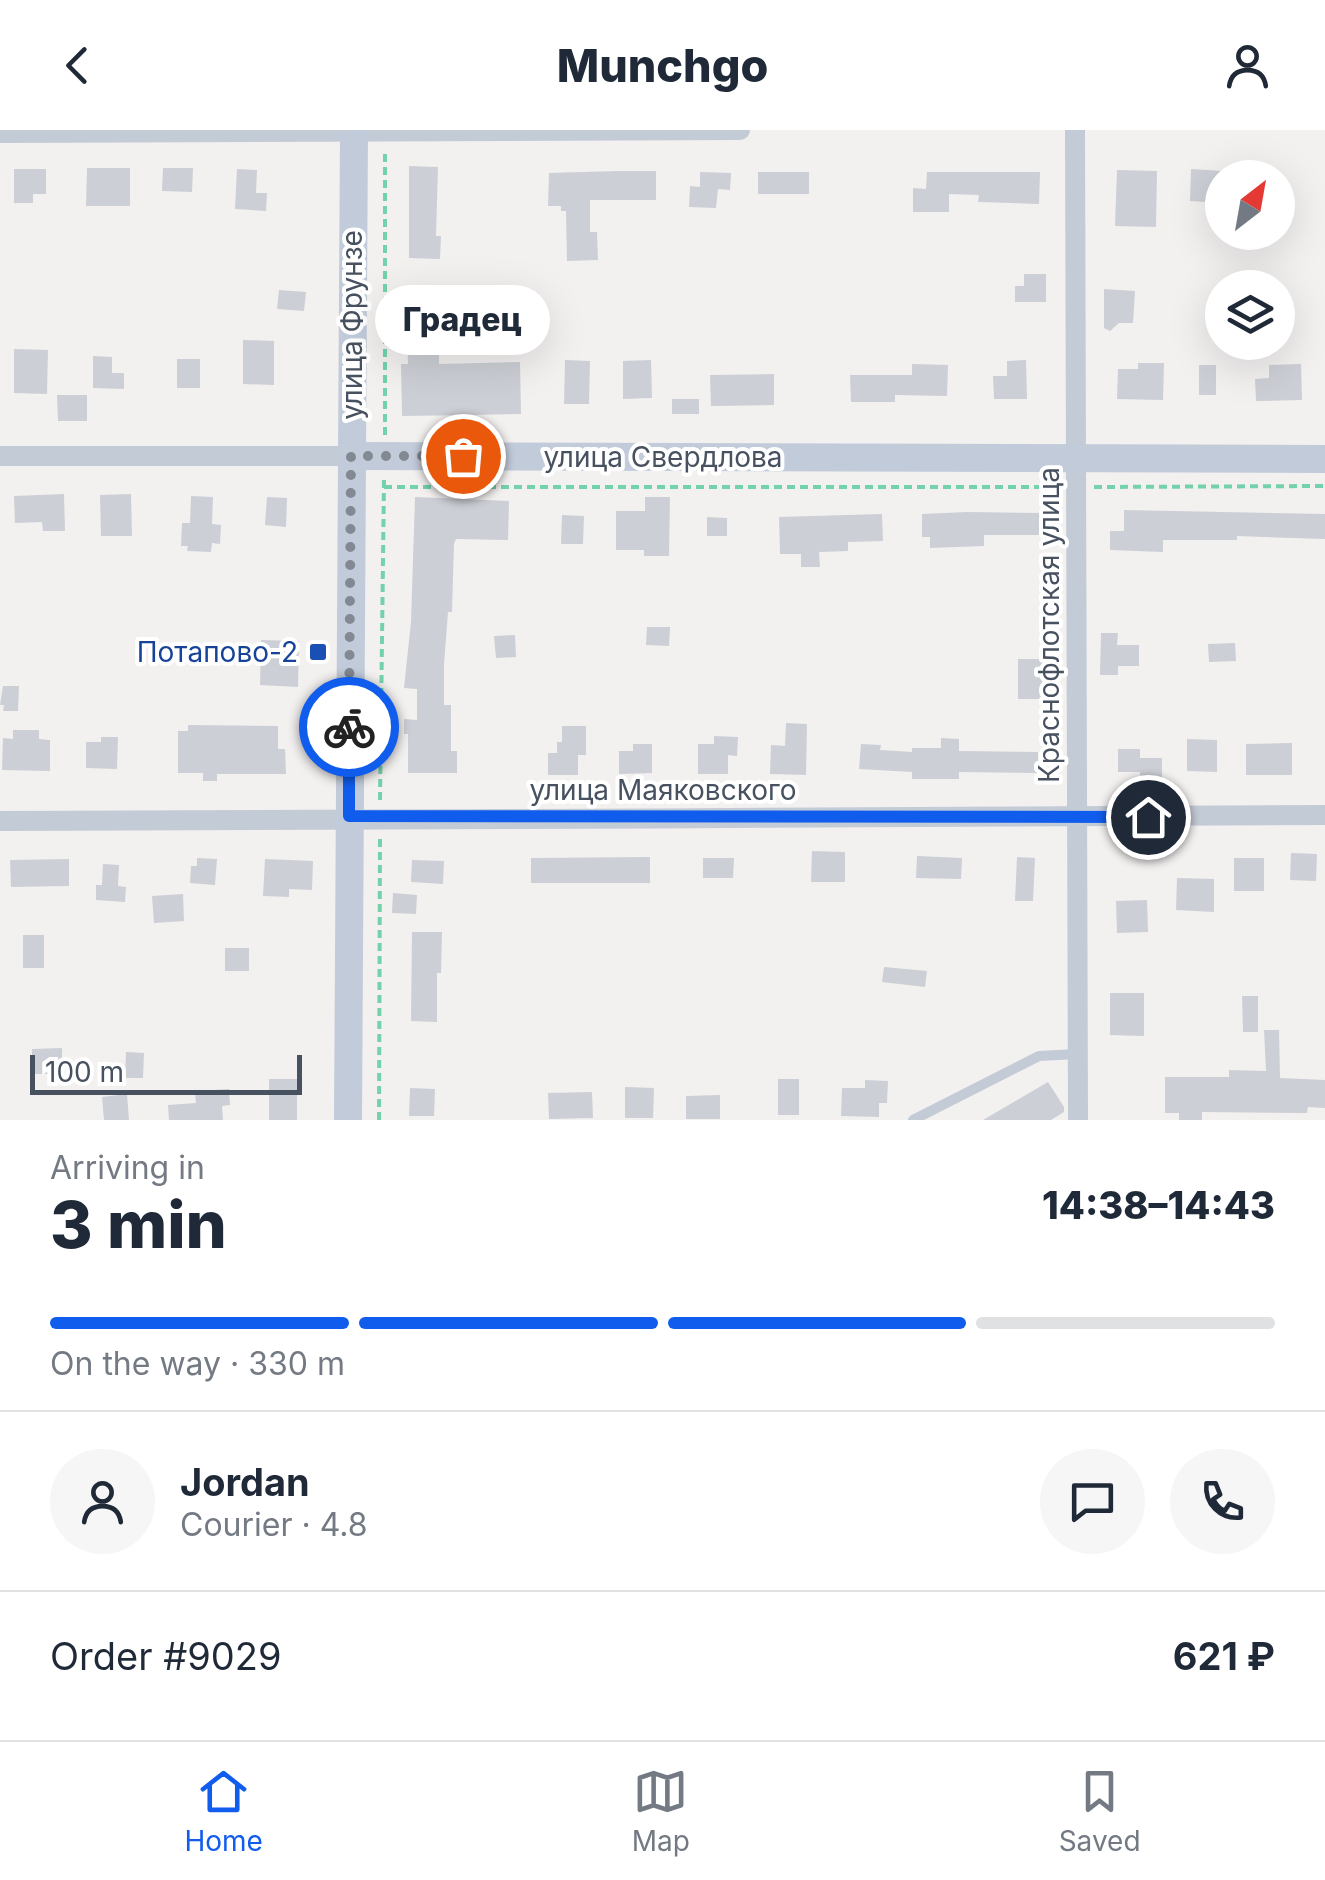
<!DOCTYPE html>
<html lang="en">
<head>
<meta charset="utf-8">
<style>
	body { margin:0; font-family:Inter,sans-serif; background:#f6f6f7; color:#1f2937; height:100vh; display:flex; flex-direction:column; font-size:38px; white-space:nowrap }
	* { box-sizing:border-box; margin:0 }
	p { font-size:32px; color:#747a83 }
	.icon { flex:none; width:55px; height:55px; fill:none; stroke:currentColor; stroke-width:2; stroke-linecap:round; stroke-linejoin:round }
	.map { position:relative; height:990px; overflow:hidden }
	.details { display:flex; flex-direction:column; background:#fff; flex:1 }
	.details>* { flex:none }
	.needle { width:65px; rotate:31deg }
	.buttons { position:absolute; left:1205px; top:30px; display:grid; gap:20px }
	.buttons a { display:grid; place-items:center; width:90px; height:90px; border-radius:50%; background:#fff; box-shadow:0 10px 40px #0002; font-size:50px }
	.scale { position:absolute; left:30px; bottom:25px; width:272px; box-sizing:border-box; padding-left:10px; border:5px solid #47515f; border-top:0; font-size:28px; line-height:35px; white-space:nowrap; color:#47515f; -webkit-text-stroke:8px #fff; paint-order:stroke }
	.pin { position:absolute; display:grid; place-items:center; width:85px; height:85px; color:#fff; margin:-42px; border:5px solid #fff; border-radius:50%; box-shadow:0 2px 10px #0007 }
	.courier { position:absolute; display:grid; place-items:center; width:100px; height:100px; margin:-50px; border:8px solid #105ded; border-radius:50%; background:#fff; color:#222; box-shadow:0 2px 12px #0007 }
	.bubble { position:absolute; height:70px; border-radius:35px; background:#fff; box-shadow:0 10px 40px #0002; font-size:32px; font-weight:800; line-height:70px; text-align:center }
	.head em { font-style:normal; font-weight:800 }
	.head div { display:flex; flex-direction:column-reverse }
	.head { display:flex; align-items:center; justify-content:space-between; height:170px; padding:0 50px }
	h1 { font-size:65px; font-weight:800; line-height:75px }
	.bar { display:grid; grid-template-columns:repeat(4,1fr); gap:15px 10px; align-content:center; height:120px; padding:0 50px }
	.bar i { height:12px; border-radius:8px; background:#e0e1e3 }
	.bar .active { background:#105ded }
	.bar p { grid-column:span 4 }
	.line { display:flex; align-items:center; gap:25px; padding:0 50px; border-top:2px solid #e0e1e3 }
	.line div { flex:1 }
	.round { display:grid; place-items:center; flex:none; width:105px; height:105px; border-radius:52px; background:#f6f6f7 }
	header { display:flex; justify-content:space-between; align-items:center; height:130px; padding:0 50px; background:#fff; font-size:45px; font-weight:800 }
	.tab-bar { display:flex; justify-content:space-around; align-items:center; height:140px; border-top:2px solid #e0e1e3; background:#fff; font-size:28px; color:#747a83 }
	.tab-bar a { display:grid; justify-items:center; gap:5px }
	.tab-bar .active { color:#105ded }
	.map>svg:first-child { display:block }
	.building { fill:#cccfd5 }
	.lines { fill:none; stroke-linecap:round; stroke-linejoin:round }
	.path { stroke:#73d2ab; stroke-width:4; stroke-dasharray:8 5; stroke-linecap:butt }
	.lane { stroke:#c3cbd6; stroke-width:10 }
	.street { stroke:#c3cbd6; stroke-width:20 }
	.secondary { stroke:#c2cbda; stroke-width:28 }
	.done { stroke:#838992; stroke-width:10; stroke-dasharray:0 18 }
	.route { stroke:#105ded; stroke-width:12 }
	.transit-dot { fill:#1a4fb4; stroke:#fff; stroke-width:4 }
	.labels { text-anchor:middle; stroke-width:8; stroke-linejoin:round; paint-order:stroke }
	.street-label { font-size:28px; fill:#47515f; stroke:#fff }
	.transit-label { font-size:28px; fill:#164399; stroke:#fff; text-anchor:end }
</style>
</head>
<body>
<header><svg class="icon" aria-label="back" viewBox="0 0 24 24"><path d="M15 5l-7 7 7 7"/></svg>Munchgo<svg class="icon" aria-label="person" viewBox="0 0 24 24"><circle cx="12" cy="8" r="4"/><path d="M4 21q1-7 8-7t8 7"/></svg></header>
<div class="map">
<svg width="1325" height="990" viewBox="0 0 1325 990">
	<rect width="100%" height="100%" fill="#f3f0f0"/>
	<g class="building">
		<path d="M 409,36 L 438,37 L 436,106 L 441,106 L 440,129 L 409,128 Z"/>
		<path d="M 87,38 L 130,38 L 130,76 L 86,76 Z"/>
		<path d="M 163,38 L 193,38 L 192,62 L 162,61 Z"/>
		<path d="M 14,39 L 46,39 L 46,64 L 33,64 L 33,73 L 14,73 Z"/>
		<path d="M 237,39 L 257,40 L 256,63 L 267,63 L 266,81 L 235,79 Z"/>
		<path d="M 1191,39 L 1222,41 L 1222,73 L 1190,71 Z"/>
		<path d="M 1117,40 L 1157,41 L 1156,97 L 1115,96 Z"/>
		<path d="M 618,41 L 656,41 L 656,70 L 590,70 L 590,102 L 597,102 L 598,130 L 567,131 L 566,81 L 561,81 L 561,76 L 548,76 L 549,43 Z"/>
		<path d="M 700,42 L 731,43 L 730,60 L 718,59 L 716,78 L 689,77 L 690,56 L 700,57 Z"/>
		<rect x="758" y="42" width="51" height="22"/>
		<path d="M 927,42 L 1040,42 L 1039,74 L 978,72 L 979,65 L 949,64 L 949,82 L 913,82 L 913,58 L 926,59 Z"/>
		<path d="M 1024,144 L 1046,144 L 1046,172 L 1015,172 L 1015,156 L 1024,156 Z"/>
		<path d="M 1104,159 L 1135,161 L 1133,193 L 1119,193 L 1110,201 L 1104,198 Z"/>
		<path d="M 279,160 L 306,162 L 304,181 L 277,179 Z"/>
		<path d="M 407,195 L 439,195 L 439,234 L 520,232 L 521,284 L 402,286 L 401,234 L 408,234 Z"/>
		<path d="M 243,210 L 274,211 L 274,255 L 243,254 Z"/>
		<path d="M 14,219 L 48,220 L 47,264 L 14,263 Z"/>
		<path d="M 93,226 L 112,227 L 112,243 L 124,243 L 124,259 L 93,258 Z"/>
		<rect x="177" y="229" width="23" height="29"/>
		<path d="M 565,230 L 590,231 L 589,274 L 564,274 Z"/>
		<path d="M 651,230 L 652,268 L 623,269 L 623,231 Z"/>
		<path d="M 1026,230 L 1027,269 L 994,269 L 993,246 L 1007,246 L 1007,231 Z"/>
		<path d="M 1138,233 L 1164,233 L 1163,270 L 1117,269 L 1118,239 L 1138,239 Z"/>
		<path d="M 912,234 L 948,235 L 947,266 L 895,265 L 895,272 L 851,272 L 850,245 L 912,245 Z"/>
		<path d="M 1301,234 L 1302,270 L 1256,271 L 1255,249 L 1269,248 L 1269,235 Z"/>
		<rect x="1199" y="235" width="17" height="30"/>
		<path d="M 774,244 L 774,275 L 711,276 L 710,245 Z"/>
		<path d="M 57,265 L 87,265 L 87,291 L 58,291 Z"/>
		<rect x="672" y="269" width="27" height="15"/>
		<path d="M 64,364 L 65,401 L 43,401 L 42,392 L 15,393 L 14,366 Z"/>
		<path d="M 131,364 L 132,406 L 101,406 L 100,365 Z"/>
		<path d="M 191,366 L 213,367 L 212,394 L 221,395 L 220,414 L 212,413 L 211,422 L 187,421 L 188,416 L 181,416 L 182,393 L 190,393 Z"/>
		<path d="M 267,367 L 287,368 L 286,397 L 265,395 Z"/>
		<path d="M 415,367 L 509,371 L 508,410 L 456,409 L 454,414 L 452,482 L 448,482 L 444,534 L 444,575 L 451,575 L 451,621 L 457,621 L 457,643 L 408,643 L 408,604 L 404,604 L 404,589 L 417,590 L 417,559 L 404,558 L 411,492 Z"/>
		<path d="M 645,367 L 670,367 L 669,426 L 644,426 L 644,420 L 616,420 L 616,381 L 645,381 Z"/>
		<path d="M 1124,380 L 1325,384 L 1325,409 L 1237,406 L 1237,410 L 1163,410 L 1163,422 L 1110,420 L 1110,401 L 1124,401 Z"/>
		<path d="M 967,382 L 1044,383 L 1044,405 L 984,405 L 984,416 L 930,418 L 930,407 L 922,407 L 922,384 Z"/>
		<path d="M 882,384 L 883,411 L 848,412 L 848,421 L 819,422 L 820,437 L 801,437 L 801,424 L 780,424 L 779,387 Z"/>
		<path d="M 562,385 L 584,386 L 583,414 L 561,414 Z"/>
		<path d="M 707,387 L 727,388 L 727,406 L 707,406 Z"/>
		<path d="M 647,497 L 670,497 L 669,516 L 646,515 Z"/>
		<path d="M 1101,503 L 1118,503 L 1117,515 L 1139,515 L 1139,536 L 1118,536 L 1118,545 L 1100,545 Z"/>
		<path d="M 515,505 L 516,527 L 496,528 L 494,506 Z"/>
		<path d="M 261,510 L 299,511 L 298,557 L 260,555 Z"/>
		<path d="M 1235,513 L 1236,531 L 1209,532 L 1208,514 Z"/>
		<rect x="1018" y="529" width="28" height="40"/>
		<path d="M 3,556 L 19,556 L 18,581 L 3,581 L 4,575 L 0,575 Z"/>
		<path d="M 786,593 L 807,594 L 806,645 L 770,644 L 771,615 L 785,616 Z"/>
		<path d="M 188,595 L 278,596 L 278,619 L 285,619 L 286,644 L 217,644 L 217,651 L 203,651 L 203,643 L 178,643 L 178,601 L 188,601 Z"/>
		<path d="M 562,596 L 586,596 L 586,625 L 578,625 L 578,645 L 548,645 L 548,623 L 557,623 L 557,612 L 562,612 Z"/>
		<path d="M 13,600 L 39,600 L 39,609 L 50,610 L 50,641 L 2,640 L 3,608 L 13,609 Z"/>
		<path d="M 714,606 L 738,607 L 737,626 L 728,625 L 728,644 L 698,644 L 698,614 L 714,614 Z"/>
		<path d="M 101,607 L 118,607 L 117,639 L 86,638 L 86,612 L 101,612 Z"/>
		<path d="M 941,608 L 959,609 L 959,621 L 1038,622 L 1038,643 L 959,642 L 959,649 L 912,649 L 912,642 L 859,639 L 861,614 L 881,615 L 880,620 L 912,622 L 912,618 L 941,618 Z"/>
		<path d="M 1187,609 L 1217,610 L 1217,642 L 1187,641 Z"/>
		<path d="M 1292,613 L 1292,645 L 1246,645 L 1246,614 Z"/>
		<path d="M 633,614 L 652,614 L 652,643 L 619,644 L 619,621 L 633,621 Z"/>
		<path d="M 1118,619 L 1140,619 L 1140,628 L 1162,628 L 1162,650 L 1140,650 L 1140,642 L 1118,642 Z"/>
		<path d="M 812,721 L 845,722 L 845,752 L 811,752 Z"/>
		<path d="M 1291,723 L 1317,724 L 1316,751 L 1290,750 Z"/>
		<path d="M 917,726 L 962,728 L 961,749 L 916,748 Z"/>
		<path d="M 650,727 L 650,753 L 531,753 L 531,728 Z"/>
		<path d="M 1017,727 L 1035,728 L 1033,771 L 1015,771 Z"/>
		<path d="M 197,728 L 217,729 L 215,755 L 190,753 L 191,736 L 197,736 Z"/>
		<path d="M 703,728 L 734,728 L 733,748 L 703,748 Z"/>
		<rect x="1234" y="728" width="30" height="33"/>
		<path d="M 69,729 L 69,756 L 11,757 L 10,730 Z"/>
		<path d="M 265,729 L 313,731 L 312,760 L 289,759 L 289,767 L 263,766 Z"/>
		<path d="M 412,730 L 444,731 L 443,754 L 411,752 Z"/>
		<path d="M 103,734 L 119,735 L 118,756 L 126,757 L 125,772 L 96,770 L 96,755 L 102,755 Z"/>
		<path d="M 1177,748 L 1214,749 L 1214,782 L 1176,780 Z"/>
		<path d="M 393,763 L 417,765 L 416,784 L 392,783 Z"/>
		<path d="M 183,764 L 184,791 L 154,793 L 152,766 Z"/>
		<path d="M 1147,770 L 1148,802 L 1117,803 L 1116,771 Z"/>
		<path d="M 412,802 L 442,802 L 441,843 L 437,843 L 437,892 L 411,891 Z"/>
		<rect x="23" y="805" width="21" height="33"/>
		<rect x="225" y="818" width="24" height="23"/>
		<path d="M 884,837 L 927,841 L 925,857 L 882,852 Z"/>
		<path d="M 1110,863 L 1144,863 L 1144,906 L 1110,905 Z"/>
		<path d="M 1242,866 L 1258,866 L 1258,902 L 1243,902 Z"/>
		<path d="M 1264,900 L 1279,900 L 1280,948 L 1325,950 L 1325,978 L 1308,977 L 1307,983 L 1202,982 L 1202,990 L 1179,990 L 1179,983 L 1165,983 L 1165,947 L 1229,947 L 1229,940 L 1266,941 Z"/>
		<path d="M 62,918 L 62,944 L 32,944 L 32,919 Z"/>
		<path d="M 126,922 L 144,923 L 143,948 L 125,948 Z"/>
		<rect x="269" y="949" width="28" height="41"/>
		<rect x="778" y="949" width="21" height="36"/>
		<path d="M 865,950 L 888,951 L 887,973 L 879,973 L 879,987 L 841,986 L 842,958 L 865,958 Z"/>
		<path d="M 1048,952 L 1064,977 L 1064,982 L 1051,990 L 983,990 Z"/>
		<path d="M 625,957 L 654,958 L 653,988 L 625,988 Z"/>
		<path d="M 410,958 L 435,959 L 434,986 L 409,986 Z"/>
		<path d="M 229,959 L 230,975 L 222,976 L 223,990 L 169,990 L 168,975 L 196,973 L 195,961 Z"/>
		<path d="M 592,962 L 593,988 L 549,989 L 548,963 Z"/>
		<path d="M 127,964 L 129,990 L 104,990 L 102,967 Z"/>
		<path d="M 720,965 L 720,989 L 686,989 L 686,966 Z"/>
	</g>
	<g class="lines">
		<g class="path">
			<path d="M 385,305 L 385,20"/>
			<path d="M 384,357 L 1059,357"/>
			<path d="M 1094,357 L 1325,356"/>
			<path d="M 380,670 L 384,350"/>
			<path d="M 379,990 L 380,705"/>
		</g>
		<path class="lane" d="M 913,990 L 1039,926 L 1077,924"/>
		<g class="street">
			<path d="M 1075,0 L 1078,990"/>
			<path d="M 0,3 L 740,0"/>
			<path d="M 0,326 L 351,326"/>
			<path d="M 0,691 C 442,686 883,691 1325,685"/>
		</g>
		<g class="secondary">
			<path d="M 351,326 L 1325,329"/>
			<path d="M 348,990 L 354,0"/>
		</g>
	</g>
	<g class="lines">
		<path class="done" d="M 349,597 L 351,326 L 463,326"/>
		<path class="route" d="M 349,597 L 349,686 L 1148,687"/>
	</g>
	<rect class="transit-dot" x="308" y="512" width="20" height="20" rx="5"/>
	<g class="labels">
		<g class="street-label">
			<text transform="translate(352 195) rotate(-90)" y="10">улица Фрунзе</text>
			<text x="663" y="337">улица Свердлова</text>
			<text transform="translate(1049 495) rotate(-90)" y="10">Краснофлотская улица</text>
			<text x="663" y="670">улица Маяковского</text>
		</g>
		<g class="transit-label">
			<text x="298" y="532">Потапово-2</text>
		</g>
	</g>
</svg>
<div class="buttons">
<a><svg class="needle" viewBox="-14 -14 28 28"><path d="M0-13l5 13h-10z" fill="#e53935"/><path d="M0 13l5-13h-10z" fill="#747a83"/></svg></a>
<a><svg class="icon" aria-label="layers" viewBox="0 0 24 24"><path d="M12 4l9 5-9 5-9-5zM3 14l9 5 9-5"/></svg></a>
</div>
<div class="scale">100 m</div>
<div class="pin" style="left:463px;top:326px;background:#ea580c"><svg class="icon" aria-label="bag" viewBox="0 0 24 24"><path d="M5 8h14l-1 12H6zM9 8a3 3 0 0 1 6 0"/></svg></div>
<div class="pin" style="left:1148px;top:687px;background:#1f2937"><svg class="icon" aria-label="home" viewBox="0 0 24 24"><path d="M3 11l9-7 9 7M6 9v11h12V9"/></svg></div>
<div class="courier" style="left:349px;top:597px"><svg class="icon" aria-label="bike" viewBox="0 0 24 24"><circle cx="6" cy="16" r="4"/><circle cx="18" cy="16" r="4"/><path d="M6 16l4-8h5l3 8M10 8l3 8H6M13 5h3"/></svg></div>
<div class="bubble" style="left:375px;top:155px;width:175px">Градец</div>
</div>
<section class="details">
<div class="head"><div><h1>3 min</h1><p>Arriving in</p></div><em>14:38–14:43</em></div>
<div class="bar"><i class="active"></i><i class="active"></i><i class="active"></i><i></i><p>On the way · 330 m</p></div>
<div class="line" style="height:180px"><a class="round"><svg class="icon" aria-label="person" viewBox="0 0 24 24"><circle cx="12" cy="8" r="4"/><path d="M4 21q1-7 8-7t8 7"/></svg></a><div><b>Jordan</b><p>Courier · 4.8</p></div><a class="round"><svg class="icon" aria-label="chat" viewBox="0 0 24 24"><path d="M4 5h16v11H9l-5 4z"/></svg></a><a class="round"><svg class="icon" aria-label="phone" viewBox="0 0 24 24"><path d="M5 4h4l2 5-3 2q2 4 5 5l2-3 5 2v4C11 20 4 13 5 4z"/></svg></a></div>
<div class="line" style="height:130px"><div>Order #9029</div><b>621 ₽</b></div>
</section>
<nav class="tab-bar">
<a class="active"><svg class="icon" aria-label="home" viewBox="0 0 24 24"><path d="M3 11l9-7 9 7M6 9v11h12V9"/></svg>Home</a>
<a><svg class="icon" aria-label="map" viewBox="0 0 24 24"><path d="M3 6l6-2 6 2 6-2v14l-6 2-6-2-6 2zM9 4v14M15 6v14"/></svg>Map</a>
<a><svg class="icon" aria-label="saved" viewBox="0 0 24 24"><path d="M7 4h10v16l-5-4-5 4z"/></svg>Saved</a>
</nav>
</body>
</html>
